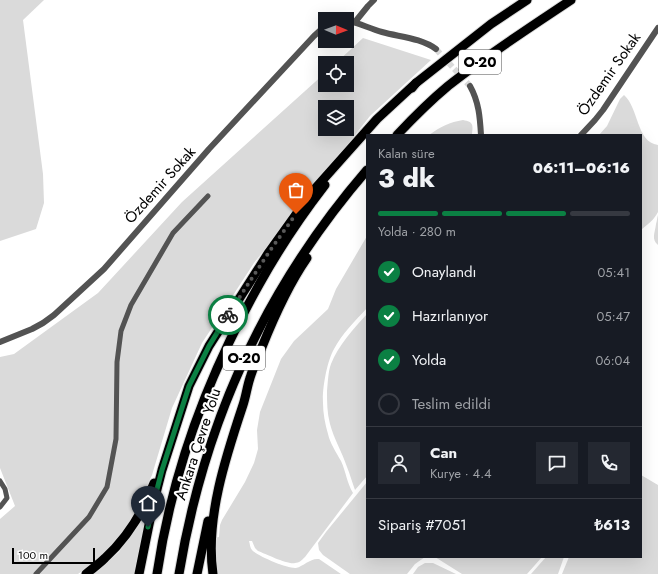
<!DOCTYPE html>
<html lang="tr">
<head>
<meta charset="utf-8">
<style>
	body { margin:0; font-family:Jost,sans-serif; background:#242831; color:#f1f3f6; height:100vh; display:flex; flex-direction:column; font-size:15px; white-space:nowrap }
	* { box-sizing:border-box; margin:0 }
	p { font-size:13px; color:#9ea1a6 }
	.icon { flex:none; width:22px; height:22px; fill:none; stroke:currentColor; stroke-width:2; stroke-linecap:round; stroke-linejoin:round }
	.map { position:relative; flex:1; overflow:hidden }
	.drawer { position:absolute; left:366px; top:134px; width:276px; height:424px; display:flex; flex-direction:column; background:#171b24; border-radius:0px; box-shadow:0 4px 16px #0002 }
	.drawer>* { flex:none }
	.needle { width:26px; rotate:91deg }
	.fabs { position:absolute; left:318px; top:12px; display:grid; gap:8px }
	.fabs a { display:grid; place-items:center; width:36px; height:36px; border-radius:0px; background:#171b24; box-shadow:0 4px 16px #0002; font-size:20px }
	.scale { position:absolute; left:12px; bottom:10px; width:83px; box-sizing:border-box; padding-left:4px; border:2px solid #000; border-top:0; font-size:11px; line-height:14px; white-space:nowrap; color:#000; -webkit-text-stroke:3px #fff; paint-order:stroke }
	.pin { position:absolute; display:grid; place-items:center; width:34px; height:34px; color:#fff; margin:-41px -17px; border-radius:50% 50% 50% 0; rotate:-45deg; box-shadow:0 0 4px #0007 }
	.pin .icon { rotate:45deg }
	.courier { position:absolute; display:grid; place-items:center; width:40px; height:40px; margin:-20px; border:3px solid #0b8043; border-radius:50%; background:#fff; color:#222; box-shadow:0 1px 5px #0007 }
	.overview em { font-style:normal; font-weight:800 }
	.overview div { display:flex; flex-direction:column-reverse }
	.overview { display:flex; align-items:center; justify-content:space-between; height:68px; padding:0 12px }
	h1 { font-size:26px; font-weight:800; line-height:30px }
	.bar { display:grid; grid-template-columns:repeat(4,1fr); gap:6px 4px; align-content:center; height:48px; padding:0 12px }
	.bar i { height:5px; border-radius:3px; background:#363941 }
	.bar .on { background:#0b8043 }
	.bar p { grid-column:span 4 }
	.line { display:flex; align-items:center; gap:10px; padding:0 12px; border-top:1px solid #363941 }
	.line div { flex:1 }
	.round { display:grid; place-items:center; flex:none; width:42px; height:42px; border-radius:0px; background:#242831 }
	ol { padding:0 12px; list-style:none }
	li { display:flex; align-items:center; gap:12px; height:44px }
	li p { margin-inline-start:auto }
	li .icon { padding:4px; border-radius:50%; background:#0b8043; color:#fff; stroke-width:4 }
	li:last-child { color:#9ea1a6 }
	li i { width:22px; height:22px; border:2px solid #363941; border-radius:50% }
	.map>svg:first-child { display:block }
	.green { fill:#dadada; fill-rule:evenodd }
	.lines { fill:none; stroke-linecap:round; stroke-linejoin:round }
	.tertiary-tunnel { stroke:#d9d9d9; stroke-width:6; stroke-dasharray:6 3; stroke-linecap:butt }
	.motorway-casing { stroke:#dbdbdb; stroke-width:11 }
	.minor { stroke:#535353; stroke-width:5 }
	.tertiary { stroke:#535353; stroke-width:6 }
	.motorway { stroke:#000; stroke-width:9 }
	.done { stroke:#595959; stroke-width:4; stroke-dasharray:0 7.2 }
	.route { stroke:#0b8043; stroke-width:5 }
	.labels { text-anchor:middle; stroke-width:4; stroke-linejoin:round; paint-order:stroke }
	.shield { fill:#fff; stroke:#4c4c4c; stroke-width:1 }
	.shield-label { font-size:14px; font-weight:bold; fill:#000 }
	.street-label { font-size:15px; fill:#000; stroke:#fff }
</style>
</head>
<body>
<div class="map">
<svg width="658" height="574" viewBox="0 0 658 574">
	<rect width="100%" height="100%" fill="#fff"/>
	<g class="green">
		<path d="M 0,0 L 44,0 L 23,20 L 43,174 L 44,203 L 36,229 L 0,241 Z"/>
		<path d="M 363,38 L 431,60 L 370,116 L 254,263 L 202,343 L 172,408 L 152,475 L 129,525 L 95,562 L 78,574 L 0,574 L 0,519 L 15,506 L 0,468 L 0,357 L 14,354 L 98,293 L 182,202 L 325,73 L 325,85 L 347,85 L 347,63 L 336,63 ZM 325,107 L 347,107 L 347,129 L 325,129 Z"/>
		<path d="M 624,95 C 639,108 636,142 658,145 L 658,212 C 654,220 648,224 641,230 L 641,135 L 599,135 L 607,126 L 620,99 Z"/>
		<path d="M 463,120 C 474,122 473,125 472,135 L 429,135 C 440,127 450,122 463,120 Z"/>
		<path d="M 658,215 L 658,245 C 651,239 655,233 656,224 C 657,221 657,218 658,215 Z"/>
		<path d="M 367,236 L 367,308 C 355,321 342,334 334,349 C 327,361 322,389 323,403 C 323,413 325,424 328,434 C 330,443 336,452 341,461 C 346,472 347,483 353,493 L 305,557 C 302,560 299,563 295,563 C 288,565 266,554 258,551 L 255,548 L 252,541 L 249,541 C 250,544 250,548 252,550 C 257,556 288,569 296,568 C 304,566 310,558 319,559 L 341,574 L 217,574 L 214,538 L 219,537 L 220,525 L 222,520 L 245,482 L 254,463 L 258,449 L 257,430 L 260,412 L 281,359 L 294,341 L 328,309 L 336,289 Z"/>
		<path d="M 367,314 L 367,476 L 355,490 C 352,482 350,474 347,467 C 342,452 334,439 330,424 C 327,413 327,402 327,391 C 328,382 328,372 331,364 C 338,346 354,328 367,314 Z"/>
		<path d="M 641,475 L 658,485 L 658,574 L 562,574 L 569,557 L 641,557 Z"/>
		<path d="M 367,482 L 367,557 L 425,557 L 415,564 L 407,574 L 350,574 L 323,555 L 319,550 L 318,543 L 326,532 Z"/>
		<path d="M 142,519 L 146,523 L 139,574 L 94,574 L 119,552 Z"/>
		<path d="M 433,557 L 542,557 L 527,574 L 462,574 L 435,557 Z"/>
		<path d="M 546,557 L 564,557 L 558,574 L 531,574 Z"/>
		<path d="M 425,563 L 433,563 L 456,574 L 413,574 L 418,567 Z"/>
	</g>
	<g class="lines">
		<path class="tertiary-tunnel" d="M 436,49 L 470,86"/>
		<g class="motorway-casing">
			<g id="motorway">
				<path d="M 412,88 L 416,83 L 491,24 L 527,0"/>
				<path d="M 397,135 C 413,118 430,101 448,86 C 487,55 529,28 571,0"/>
				<path d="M 86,574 C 92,569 99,564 105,558 C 128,537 143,512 154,483"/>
				<path d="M 139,574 L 153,505 L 162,470 L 189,386 L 209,346 L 269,252 L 312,192 L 377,119 L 416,83"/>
				<path d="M 157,574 C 172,472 209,373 260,283 C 279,249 301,216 325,185"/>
				<path d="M 179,574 C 204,422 266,287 367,170"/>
				<path d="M 197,574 L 208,521"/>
				<path d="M 213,574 C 205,519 226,456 243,405 C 246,396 247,387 250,378 C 253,368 258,357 262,347 C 274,317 289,284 307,258"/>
			</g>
		</g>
		<g class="minor">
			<path d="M 0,481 L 5,489 L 7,498 L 0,507"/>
			<path d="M 36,574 L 89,517 L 107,487 L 116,439 L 117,362 L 121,331 L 131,305 L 173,233 L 208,196"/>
		</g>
		<g class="tertiary">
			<path d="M 347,21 L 350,21 C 361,24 371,29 382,32 C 400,37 421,38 436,49"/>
			<path d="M 355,22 L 368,6 L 374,0"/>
			<path d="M 470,86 C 479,102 480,118 481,135"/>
			<path d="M 581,135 L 595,120 L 603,110 L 658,28"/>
			<path d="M 0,342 L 32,329 L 43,323 L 54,315 L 104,269 L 209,149 L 314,36 L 325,26"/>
		</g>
		<use href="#motorway" class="motorway"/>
	</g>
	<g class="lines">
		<path class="done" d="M 228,315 L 269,252 L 296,214"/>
		<path class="route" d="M 148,527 L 155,497 L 162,470 L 189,386 L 209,346 L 228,315"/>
	</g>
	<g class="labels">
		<g class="shield">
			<rect x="459" y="50" width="42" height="24" rx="3"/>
			<rect x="223" y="346" width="42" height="24" rx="3"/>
		</g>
		<g class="shield-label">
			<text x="480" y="67">O-20</text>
			<text x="244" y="363">O-20</text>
		</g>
		<g class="street-label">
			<text transform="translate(609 74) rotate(-55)" y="5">Özdemir Sokak</text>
			<text transform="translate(160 185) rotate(-48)" y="5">Özdemir Sokak</text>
			<text transform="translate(198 444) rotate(-72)" y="5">Ankara Çevre Yolu</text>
		</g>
	</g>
</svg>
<div class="fabs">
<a><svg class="needle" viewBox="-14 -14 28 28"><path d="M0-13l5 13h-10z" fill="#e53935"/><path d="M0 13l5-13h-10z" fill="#9ea1a6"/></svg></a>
<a><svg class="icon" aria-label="locate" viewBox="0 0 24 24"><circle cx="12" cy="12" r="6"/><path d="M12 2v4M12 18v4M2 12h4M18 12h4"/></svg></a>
<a><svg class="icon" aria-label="layers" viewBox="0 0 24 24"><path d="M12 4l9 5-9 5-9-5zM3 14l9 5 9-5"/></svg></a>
</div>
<div class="scale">100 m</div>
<div class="pin" style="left:296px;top:214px;background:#ea580c"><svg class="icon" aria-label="bag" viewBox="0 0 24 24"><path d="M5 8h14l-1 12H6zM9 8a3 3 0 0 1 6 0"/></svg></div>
<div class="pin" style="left:148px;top:527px;background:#1f2937"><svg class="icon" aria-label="home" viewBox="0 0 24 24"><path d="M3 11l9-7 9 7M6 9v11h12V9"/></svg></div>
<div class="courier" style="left:228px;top:315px"><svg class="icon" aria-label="bike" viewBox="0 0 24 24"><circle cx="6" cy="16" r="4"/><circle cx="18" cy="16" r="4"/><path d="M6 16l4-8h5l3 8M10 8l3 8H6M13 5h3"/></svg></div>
<section class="drawer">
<div class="overview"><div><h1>3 dk</h1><p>Kalan süre</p></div><em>06:11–06:16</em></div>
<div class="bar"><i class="on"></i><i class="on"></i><i class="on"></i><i></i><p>Yolda · 280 m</p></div>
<ol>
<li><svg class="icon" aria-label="check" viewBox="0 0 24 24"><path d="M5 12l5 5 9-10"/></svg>Onaylandı<p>05:41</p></li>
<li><svg class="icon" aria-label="check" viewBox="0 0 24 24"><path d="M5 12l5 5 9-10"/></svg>Hazırlanıyor<p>05:47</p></li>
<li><svg class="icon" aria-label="check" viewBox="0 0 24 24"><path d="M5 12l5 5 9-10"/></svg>Yolda<p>06:04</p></li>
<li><i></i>Teslim edildi</li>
</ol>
<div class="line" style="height:72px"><a class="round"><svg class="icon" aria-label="person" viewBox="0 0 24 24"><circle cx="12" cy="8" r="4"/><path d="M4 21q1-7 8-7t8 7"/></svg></a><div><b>Can</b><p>Kurye · 4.4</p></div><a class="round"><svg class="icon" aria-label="chat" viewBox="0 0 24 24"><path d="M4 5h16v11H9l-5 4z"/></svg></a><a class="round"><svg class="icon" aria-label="phone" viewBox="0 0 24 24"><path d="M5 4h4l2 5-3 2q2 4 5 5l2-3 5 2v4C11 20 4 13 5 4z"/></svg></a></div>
<div class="line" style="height:52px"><div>Sipariş #7051</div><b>₺613</b></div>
</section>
</div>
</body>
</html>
